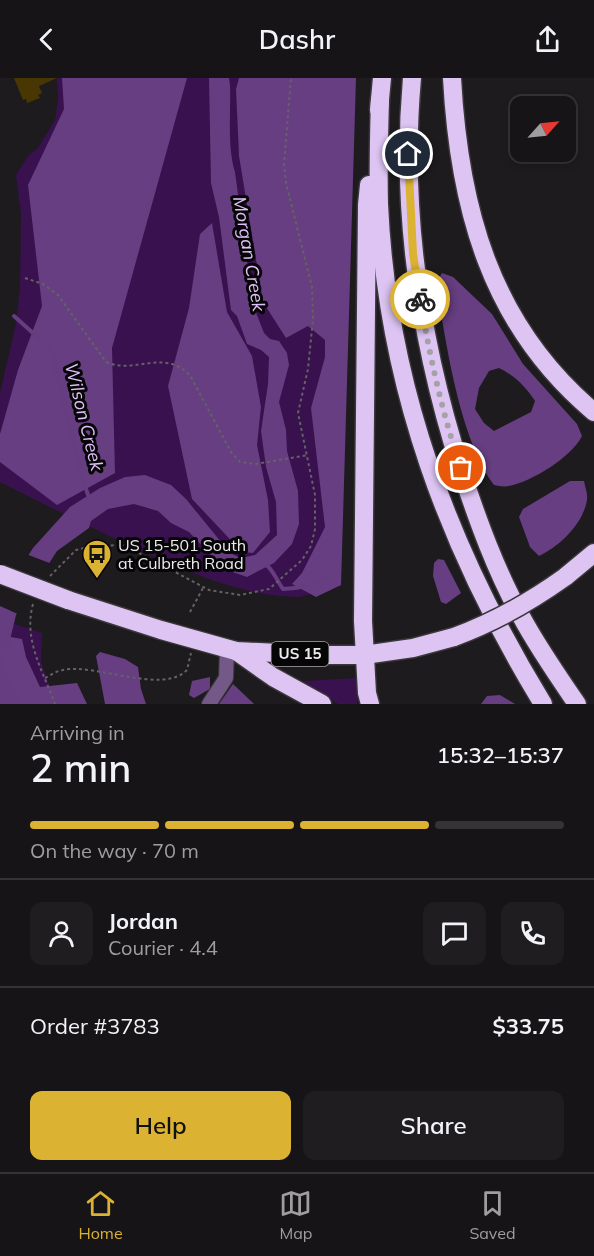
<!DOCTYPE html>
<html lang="en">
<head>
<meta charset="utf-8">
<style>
	body { margin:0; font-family:Mulish,sans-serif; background:#1f1d1f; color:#f1f3f6; height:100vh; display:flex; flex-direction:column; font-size:22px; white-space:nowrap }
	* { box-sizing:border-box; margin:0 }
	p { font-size:20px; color:#9e9ea1 }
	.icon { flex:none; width:33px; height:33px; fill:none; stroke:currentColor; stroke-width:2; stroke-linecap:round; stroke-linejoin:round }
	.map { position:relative; height:626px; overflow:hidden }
	.drawer { display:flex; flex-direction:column; background:#161416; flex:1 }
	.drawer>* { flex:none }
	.needle { width:39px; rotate:63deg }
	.buttons { position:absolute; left:510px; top:18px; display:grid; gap:12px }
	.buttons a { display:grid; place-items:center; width:66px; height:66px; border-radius:12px; background:#161416; box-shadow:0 3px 9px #0003,0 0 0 2px #353335; font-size:30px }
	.pin { position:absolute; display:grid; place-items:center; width:51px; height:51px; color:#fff; margin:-26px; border:3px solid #fff; border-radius:50%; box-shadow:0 2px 6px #0007 }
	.courier { position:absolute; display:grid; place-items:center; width:60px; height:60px; margin:-30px; border:4px solid #dcb233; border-radius:50%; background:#fff; color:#222; box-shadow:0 2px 8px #0007 }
	.summary em { font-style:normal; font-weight:600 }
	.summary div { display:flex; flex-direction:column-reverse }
	.summary { display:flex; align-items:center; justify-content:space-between; height:102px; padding:0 30px }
	h1 { font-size:39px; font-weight:600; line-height:45px }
	.bar { display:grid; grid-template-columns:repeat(4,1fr); gap:9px 6px; align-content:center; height:72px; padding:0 30px }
	.bar i { height:8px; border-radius:4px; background:#353335 }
	.bar .selected { background:#dcb233 }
	.bar p { grid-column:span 4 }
	.line { display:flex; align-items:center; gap:15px; padding:0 30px; border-top:2px solid #353335 }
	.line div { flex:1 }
	.round { display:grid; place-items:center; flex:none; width:63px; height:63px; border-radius:12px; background:#1f1d1f }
	.action { display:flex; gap:12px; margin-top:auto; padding:12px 30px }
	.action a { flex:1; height:69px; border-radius:12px; background:#dcb233; color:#111; font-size:24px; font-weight:600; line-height:69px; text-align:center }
	.action a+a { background:#1f1d1f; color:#f1f3f6 }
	header { display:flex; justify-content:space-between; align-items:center; height:78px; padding:0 30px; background:#161416; font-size:27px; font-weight:600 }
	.tabs { display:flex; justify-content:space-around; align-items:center; height:84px; border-top:2px solid #353335; background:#161416; font-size:16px; color:#9e9ea1 }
	.tabs a { display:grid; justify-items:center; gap:3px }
	.tabs .selected { color:#dcb233 }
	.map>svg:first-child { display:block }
	.green { fill:#38114e }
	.forest { fill:#663e81; fill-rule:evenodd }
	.water { fill:#663d81 }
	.pier { fill:#1d1b1e }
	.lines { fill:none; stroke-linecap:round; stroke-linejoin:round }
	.stream { stroke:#663d81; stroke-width:4 }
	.building { fill:#483703 }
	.minor-casing { stroke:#3a383b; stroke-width:16 }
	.highway-casing { stroke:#3a383b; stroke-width:21 }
	.path { stroke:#646265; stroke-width:2; stroke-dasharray:3 3; stroke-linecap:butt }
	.minor { stroke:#745988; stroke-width:14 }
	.highway { stroke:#dec4f3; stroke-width:18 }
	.highway-bridge-casing { stroke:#3a383b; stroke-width:21; stroke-linecap:butt }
	.highway-bridge { stroke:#dec4f3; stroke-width:18 }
	.done { stroke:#a4a2a5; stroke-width:6; stroke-dasharray:0 10.8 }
	.route { stroke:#dcb233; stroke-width:8 }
	.labels { text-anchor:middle; stroke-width:6; stroke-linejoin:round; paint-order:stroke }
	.shield { fill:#070607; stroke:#a8a6a9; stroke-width:1.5 }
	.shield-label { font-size:15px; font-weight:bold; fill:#edebee }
	.poi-label { font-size:16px; fill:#edebee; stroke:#070607; text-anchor:start }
	.water-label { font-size:18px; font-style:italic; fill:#e0c0fa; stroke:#070607 }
</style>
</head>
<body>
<header><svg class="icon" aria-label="back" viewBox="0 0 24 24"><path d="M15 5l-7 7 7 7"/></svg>Dashr<svg class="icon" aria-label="share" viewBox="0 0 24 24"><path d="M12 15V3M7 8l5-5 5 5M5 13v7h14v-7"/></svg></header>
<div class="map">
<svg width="594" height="626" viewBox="0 0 594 626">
	<rect width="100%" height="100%" fill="#1d1b1e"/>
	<g class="green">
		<path d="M 57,0 L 343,0 L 337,318 L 321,511 C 313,515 305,519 296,519 C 250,518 206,501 164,483 C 108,459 54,431 0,404 L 0,315 L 16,245 L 20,209 L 21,136 L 16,97 L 28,78 L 38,70 L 55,42 L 58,20 Z"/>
		<path d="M 0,541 L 42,555 L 41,583 L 56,626 L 0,626 Z"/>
		<path d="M 357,600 L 360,601 L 357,626 L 338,626 L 303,603 Z"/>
	</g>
	<g class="forest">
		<path d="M 62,0 L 187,0 L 112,270 L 115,395 L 57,427 L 0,384 L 0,356 L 18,292 L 42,228 L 28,107 L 64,31 Z"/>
		<path d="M 239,0 L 356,0 L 341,507 L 316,519 L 292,506 L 302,495 L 325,449 L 311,330 L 325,279 L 325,262 L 308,248 L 286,260 L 263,224 L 239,78 L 236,11 Z"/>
		<path d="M 212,145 L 227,234 L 252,278 L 261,329 L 257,367 L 268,422 L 270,454 L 253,475 L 242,474 L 192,421 L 168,308 L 189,230 L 200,156 Z"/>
		<path d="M 442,195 L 453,199 L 492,236 L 523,286 L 577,346 L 582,358 C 572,379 531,404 509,408 C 504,409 499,408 494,407 C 459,359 446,264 436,205 ZM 499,290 C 515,298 525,308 535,323 L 531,334 L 494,353 L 484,345 L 475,331 L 479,310 L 489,293 Z"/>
		<path d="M 570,403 L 584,403 C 585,409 588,416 587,422 C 583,446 560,468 539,478 L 530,469 L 519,439 L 523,431 Z"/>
		<path d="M 438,481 L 444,482 L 461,515 L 446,526 L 441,524 L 433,498 L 434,485 Z"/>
		<path d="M 0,557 L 22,561 L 26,579 L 40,609 L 77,605 L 87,626 L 0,626 Z"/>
		<path d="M 100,574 L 125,581 L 138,589 L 141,611 L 146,626 L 105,626 L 96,578 Z"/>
		<path d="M 210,599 L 210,611 L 194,620 L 189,617 L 192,603 Z"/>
		<path d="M 233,606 L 252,624 L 254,626 L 219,626 Z"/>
		<path d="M 500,617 L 515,626 L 481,626 L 487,618 Z"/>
	</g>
	<path class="water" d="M 209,0 L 229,0 L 230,7 C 231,35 227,68 235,94 L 253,227 L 264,255 L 270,261 L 279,263 L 287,275 L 289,287 L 279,324 L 286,352 L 287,373 L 298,413 L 299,446 L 292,466 L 274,485 L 247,499 L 224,491 L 189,454 L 171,445 L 158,433 L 134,426 L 108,431 L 91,443 L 89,450 L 57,473 L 16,537 L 9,566 L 2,582 L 10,608 L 22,626 L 0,626 L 0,521 L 33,470 L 70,429 L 100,410 L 125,399 L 145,397 L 171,407 L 186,421 L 230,475 L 241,480 L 255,477 L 277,457 L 276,424 L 266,389 L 261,353 L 268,306 L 269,279 L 261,272 L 247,266 L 237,238 L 231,232 L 219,139 L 211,105 Z"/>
	<path class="pier" d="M 26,476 L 52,486 L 20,537 L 0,528 L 0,515 Z"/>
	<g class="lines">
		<g class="stream">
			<path d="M 14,238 L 52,272 L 83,403 L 90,422"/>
			<path d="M 265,486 C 273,491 277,503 283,511 C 296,511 315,507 326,499"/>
		</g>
	</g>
	<path class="building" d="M 14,0 L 57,0 L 39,8 L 42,15 L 38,17 L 40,20 L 27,25 L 26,21 L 23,22 Z"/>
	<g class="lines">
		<g class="minor-casing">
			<path id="minor" d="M 209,626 L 226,600 L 227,571"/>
		</g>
		<g class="highway-casing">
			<g id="highway">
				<path d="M 412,0 C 400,134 421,268 462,395 C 478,443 496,493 521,538 C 537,568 557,597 577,626"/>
				<path d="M 452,0 C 459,129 490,247 594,334"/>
				<path d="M 380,21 C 379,56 378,91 379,126 C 387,308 449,472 543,626"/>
				<path d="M 379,32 L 382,0"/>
				<path d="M 369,107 L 367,127 L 363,543 L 367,615 L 370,626"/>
				<path d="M 565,499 L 594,475"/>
				<path d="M 68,522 L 161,552 L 236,573 L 318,577 L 364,577 L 413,570 L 454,559"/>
				<path d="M 236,573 L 273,599 L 322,626"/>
			</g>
		</g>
		<g class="path">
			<path d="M 25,200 L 43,206 L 58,217 L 106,284 C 135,297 166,269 191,299 L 231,374 L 240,384 L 256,386 L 308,377"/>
			<path d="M 50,498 L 76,472 L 92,468 L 124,467 L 209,512 L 240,517 L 269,511 L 302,482 L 311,468 L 315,451 L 315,417 L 298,335 L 308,291 L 313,241 L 312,209 L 286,105 L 284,86 L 291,0"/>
			<path d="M 33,526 C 23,562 43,593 55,626"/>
			<path d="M 190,534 L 203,510"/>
			<path d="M 45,600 C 51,597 56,593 63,592 C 96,585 163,617 187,592 L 191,575"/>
		</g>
		<use href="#minor" class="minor"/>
		<use href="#highway" class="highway"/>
		<g class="highway-bridge-casing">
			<g id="highway-bridge">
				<path d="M 0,496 L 68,522"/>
				<path d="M 454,559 C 495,544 530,524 565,499"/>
			</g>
		</g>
		<use href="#highway-bridge" class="highway-bridge"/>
	</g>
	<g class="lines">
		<path class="done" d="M 420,221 C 430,279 442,335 461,390"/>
		<path class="route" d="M 408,76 L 413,176 L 420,221"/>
	</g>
	<defs>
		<g id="bus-pin" transform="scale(1.5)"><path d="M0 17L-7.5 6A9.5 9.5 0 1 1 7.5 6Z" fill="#dcb233" stroke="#070607"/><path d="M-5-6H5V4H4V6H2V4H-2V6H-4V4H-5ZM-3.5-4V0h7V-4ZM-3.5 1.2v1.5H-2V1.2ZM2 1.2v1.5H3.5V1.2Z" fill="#111"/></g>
	</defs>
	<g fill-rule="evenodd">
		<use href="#bus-pin" x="97" y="476"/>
	</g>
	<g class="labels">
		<rect class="shield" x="271.5" y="564" width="57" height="24" rx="4.5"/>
		<g class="shield-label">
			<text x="300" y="581">US 15</text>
		</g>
		<g class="poi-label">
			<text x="118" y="473">US 15-501 South<tspan x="118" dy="18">at Culbreth Road</tspan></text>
		</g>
		<g class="water-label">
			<text transform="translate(249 176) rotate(80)" y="6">Morgan Creek</text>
			<text transform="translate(84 339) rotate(76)" y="6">Wilson Creek</text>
		</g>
	</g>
</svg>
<div class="buttons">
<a><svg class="needle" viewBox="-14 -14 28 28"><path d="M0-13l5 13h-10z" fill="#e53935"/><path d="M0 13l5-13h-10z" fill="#9e9ea1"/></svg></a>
</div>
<div class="pin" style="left:461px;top:390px;background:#ea580c"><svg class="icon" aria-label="bag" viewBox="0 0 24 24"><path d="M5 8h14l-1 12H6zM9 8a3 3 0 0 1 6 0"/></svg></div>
<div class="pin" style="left:408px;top:76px;background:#1f2937"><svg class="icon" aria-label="home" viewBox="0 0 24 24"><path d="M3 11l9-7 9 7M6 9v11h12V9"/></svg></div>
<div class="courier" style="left:420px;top:221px"><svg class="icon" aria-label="bike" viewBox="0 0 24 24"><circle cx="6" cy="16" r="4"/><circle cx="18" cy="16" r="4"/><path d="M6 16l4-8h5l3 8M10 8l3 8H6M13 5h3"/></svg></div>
</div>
<section class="drawer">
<div class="summary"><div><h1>2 min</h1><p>Arriving in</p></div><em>15:32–15:37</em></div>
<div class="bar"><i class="selected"></i><i class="selected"></i><i class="selected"></i><i></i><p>On the way · 70 m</p></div>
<div class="line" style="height:108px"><a class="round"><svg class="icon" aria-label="person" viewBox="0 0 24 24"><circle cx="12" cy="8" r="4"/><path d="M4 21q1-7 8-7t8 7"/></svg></a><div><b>Jordan</b><p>Courier · 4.4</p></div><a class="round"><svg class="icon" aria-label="chat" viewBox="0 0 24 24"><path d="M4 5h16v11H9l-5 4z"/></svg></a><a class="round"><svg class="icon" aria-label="phone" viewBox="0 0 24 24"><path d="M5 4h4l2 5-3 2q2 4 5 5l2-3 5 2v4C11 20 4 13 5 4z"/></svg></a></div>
<div class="line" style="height:78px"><div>Order #3783</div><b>$33.75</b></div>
<div class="action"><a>Help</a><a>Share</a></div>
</section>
<nav class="tabs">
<a class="selected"><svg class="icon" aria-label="home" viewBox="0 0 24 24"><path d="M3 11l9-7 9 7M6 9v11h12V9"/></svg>Home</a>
<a><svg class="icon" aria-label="map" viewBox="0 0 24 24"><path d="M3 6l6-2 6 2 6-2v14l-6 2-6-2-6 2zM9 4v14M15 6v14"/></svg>Map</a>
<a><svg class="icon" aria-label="saved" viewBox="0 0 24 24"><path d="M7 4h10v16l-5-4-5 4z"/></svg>Saved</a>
</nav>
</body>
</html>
